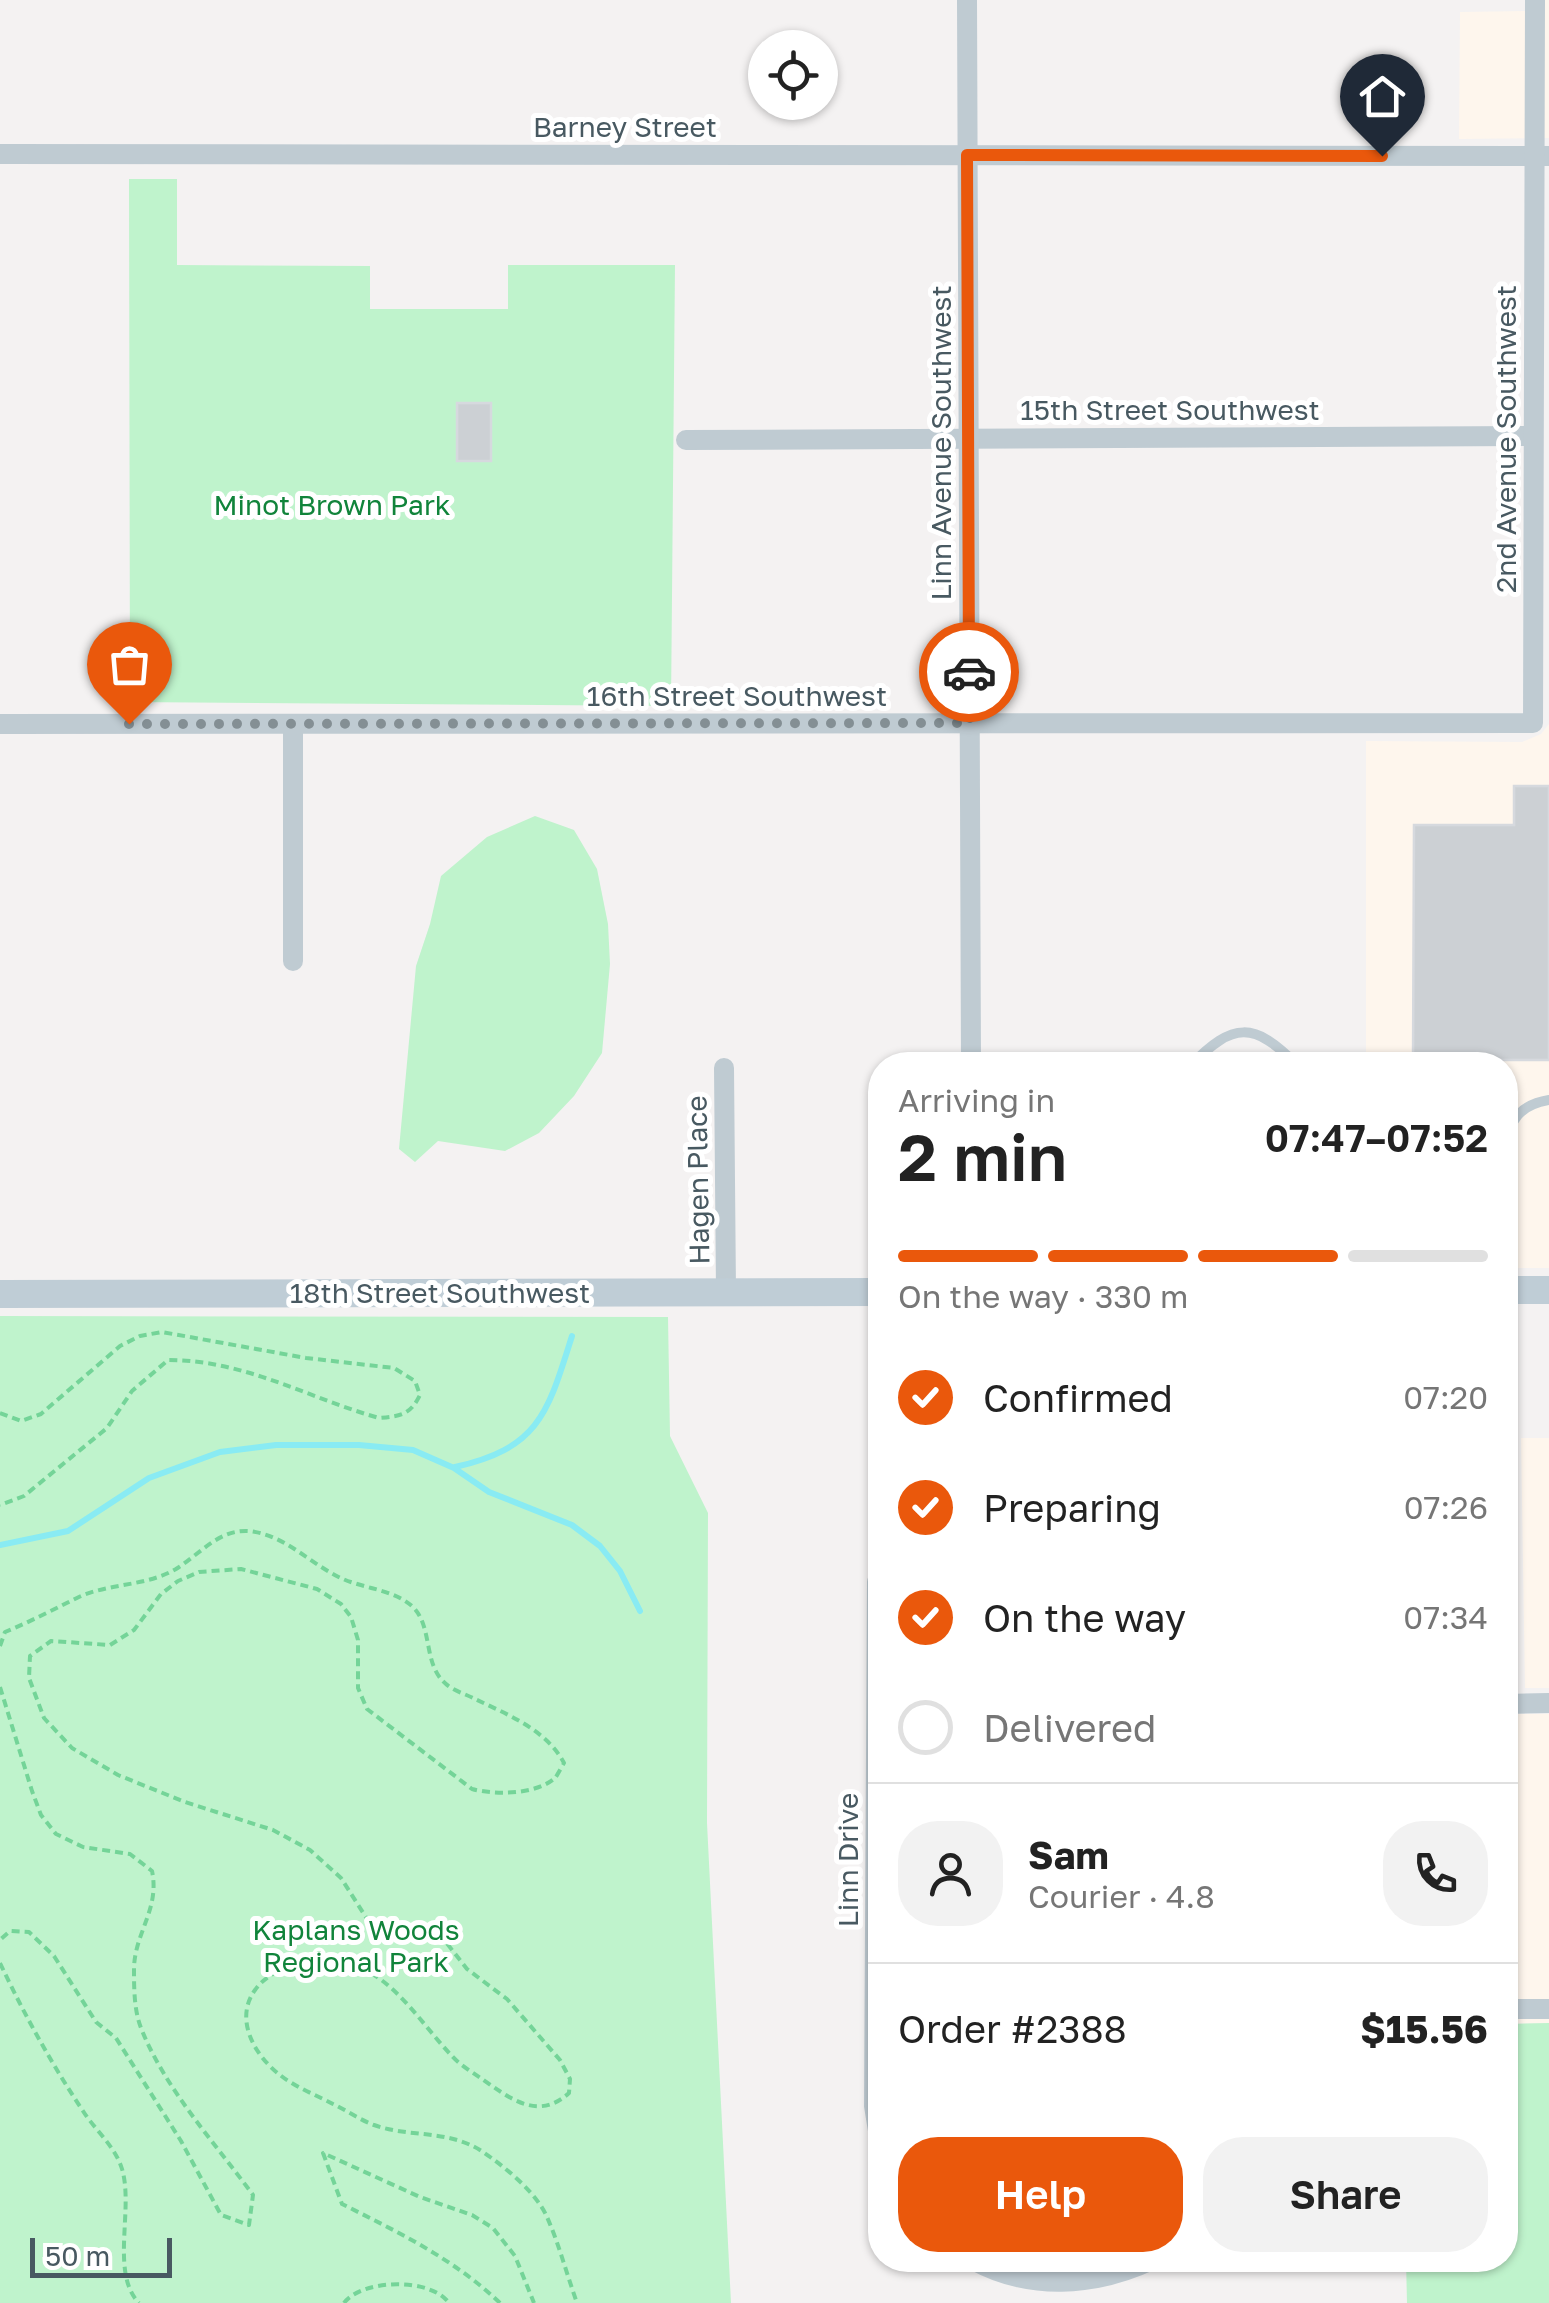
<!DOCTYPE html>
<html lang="en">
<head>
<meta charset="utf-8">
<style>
	body { margin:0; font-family:"Golos Text",sans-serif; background:#f2f2f2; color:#222; height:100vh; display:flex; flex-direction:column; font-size:38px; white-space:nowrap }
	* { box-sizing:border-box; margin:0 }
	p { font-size:32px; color:#767676 }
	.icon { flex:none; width:55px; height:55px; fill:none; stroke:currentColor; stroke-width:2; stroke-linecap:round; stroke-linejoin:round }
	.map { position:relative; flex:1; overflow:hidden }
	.side { position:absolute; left:868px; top:1052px; width:650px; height:1220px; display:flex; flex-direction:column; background:#fff; border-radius:40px; box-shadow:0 2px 8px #0004 }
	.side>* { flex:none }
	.fabs { position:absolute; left:748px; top:30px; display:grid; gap:20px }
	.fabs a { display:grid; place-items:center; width:90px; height:90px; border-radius:50%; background:#fff; box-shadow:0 2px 8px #0004; font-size:50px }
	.scale { position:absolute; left:30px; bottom:25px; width:142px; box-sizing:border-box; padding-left:10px; border:5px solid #485961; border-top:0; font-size:28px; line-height:35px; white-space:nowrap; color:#485961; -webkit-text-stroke:8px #fff; paint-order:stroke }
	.pin { position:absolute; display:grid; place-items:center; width:85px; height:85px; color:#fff; margin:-102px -42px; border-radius:50% 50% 50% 0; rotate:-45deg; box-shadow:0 0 10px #0007 }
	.pin .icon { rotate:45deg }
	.courier { position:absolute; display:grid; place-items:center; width:100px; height:100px; margin:-50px; border:8px solid #ea580c; border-radius:50%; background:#fff; color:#222; box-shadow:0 2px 12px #0007 }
	.head em { font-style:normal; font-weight:600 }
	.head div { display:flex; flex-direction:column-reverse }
	.head { display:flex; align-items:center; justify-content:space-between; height:170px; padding:0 30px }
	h1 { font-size:65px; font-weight:600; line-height:75px }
	.bar { display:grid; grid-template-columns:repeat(4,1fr); gap:15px 10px; align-content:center; height:120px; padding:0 30px }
	.bar i { height:12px; border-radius:8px; background:#e0e0e0 }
	.bar .active { background:#ea580c }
	.bar p { grid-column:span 4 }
	.line { display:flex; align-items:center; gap:25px; padding:0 30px; border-top:2px solid #e0e0e0 }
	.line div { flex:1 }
	.round { display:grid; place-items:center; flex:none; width:105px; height:105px; border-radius:40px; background:#f2f2f2 }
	ol { padding:0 30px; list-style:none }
	li { display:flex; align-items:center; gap:30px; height:110px }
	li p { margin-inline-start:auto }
	li .icon { padding:10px; border-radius:50%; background:#ea580c; color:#fff; stroke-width:4 }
	li:last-child { color:#767676 }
	li i { width:55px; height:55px; border:5px solid #e0e0e0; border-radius:50% }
	.button { display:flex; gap:20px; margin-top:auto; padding:20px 30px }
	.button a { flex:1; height:115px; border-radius:40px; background:#ea580c; color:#fff; font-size:40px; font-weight:600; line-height:115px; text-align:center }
	.button a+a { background:#f2f2f2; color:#222 }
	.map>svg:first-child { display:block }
	.commercial { fill:#fef6ed }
	.green { fill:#bff3cc }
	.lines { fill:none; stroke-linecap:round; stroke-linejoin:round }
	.stream { stroke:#89ebf3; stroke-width:6 }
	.building { fill:#ccd0d4; stroke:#d6d9de; stroke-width:2.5 }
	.path { stroke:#74d498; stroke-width:4; stroke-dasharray:8 5; stroke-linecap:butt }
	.lane { stroke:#bfcbd2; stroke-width:10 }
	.street { stroke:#bfcbd2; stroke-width:20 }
	.secondary { stroke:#bfcdd6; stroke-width:28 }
	.done { stroke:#848f94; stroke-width:10; stroke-dasharray:0 18 }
	.route { stroke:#ea580c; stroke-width:12 }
	.labels { text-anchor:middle; stroke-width:10; stroke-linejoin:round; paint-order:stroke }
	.street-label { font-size:28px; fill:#485961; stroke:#fff }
	.park-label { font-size:28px; fill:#11843b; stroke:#fff }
</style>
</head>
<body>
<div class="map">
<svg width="1549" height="2303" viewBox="0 0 1549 2303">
	<rect width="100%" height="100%" fill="#f4f2f2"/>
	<g class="commercial">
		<path d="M 1530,0 L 1549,0 L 1549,138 L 1459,139 L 1460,12 L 1529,11 Z"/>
		<path d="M 1549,724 L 1549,1268 L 1505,1268 L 1505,1065 L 1366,1065 L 1366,741 L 1522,742 L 1541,734 Z"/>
		<path d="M 1521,1438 L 1549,1438 L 1549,1688 L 1525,1688 Z"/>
		<path d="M 1505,1714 L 1549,1714 L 1549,2023 L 1505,2024 Z"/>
	</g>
	<g class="green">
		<path d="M 129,179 L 177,179 L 177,265 L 370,266 L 370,309 L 508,309 L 508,265 L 675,265 L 671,706 L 130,702 Z"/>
		<path d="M 535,816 L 574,830 L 597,869 L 608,924 L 610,964 L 602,1053 L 574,1096 L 539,1133 L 505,1151 L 438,1141 L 415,1162 L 399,1149 L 416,966 L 430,924 L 441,876 L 487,837 Z"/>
		<path d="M 0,1316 L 668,1317 L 670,1436 L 708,1513 L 707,1823 L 731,2303 L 0,2303 Z"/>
		<path d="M 1549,2023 L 1549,2303 L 1407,2303 L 1406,2260 L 1505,2260 L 1505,2024 Z"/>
	</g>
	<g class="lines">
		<g class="stream">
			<path d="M 455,1467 C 540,1448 548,1412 572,1336"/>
			<path d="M 0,1545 L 68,1531 L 149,1478 L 220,1452 L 276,1445 L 359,1445 L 413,1450 L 454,1468 L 489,1492 L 572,1525 L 600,1546 L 620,1571 L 640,1611"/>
		</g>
	</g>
	<g class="building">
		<rect x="457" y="403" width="34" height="58"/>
		<path d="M 1514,786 L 1549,786 L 1549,1060 L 1485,1060 L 1485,1065 L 1413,1065 L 1414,825 L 1514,825 Z"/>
	</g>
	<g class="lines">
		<g class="path">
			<path d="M 0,1413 L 21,1421 L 41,1414 L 120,1346 L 140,1336 L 162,1332 L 306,1358 L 394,1368 L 415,1381 L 420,1395 C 410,1415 401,1416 379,1418 C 308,1398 245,1360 168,1360 L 132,1391 L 107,1428 L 24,1496 L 0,1505"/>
			<path d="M 0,1646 L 5,1632 C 32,1621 56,1608 81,1596 C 112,1583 147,1586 176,1569 C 200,1554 219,1529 249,1531 C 286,1535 311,1565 343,1579 C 366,1589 396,1590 414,1608 C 433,1629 423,1665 446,1684 C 452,1690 465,1694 473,1698 C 506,1714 546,1729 564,1763 C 562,1766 557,1776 555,1778 C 536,1795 494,1795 472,1789 L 367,1709 L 358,1688 L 358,1640 L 351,1617 L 341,1604 L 317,1589 L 241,1569 L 199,1572 L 178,1581 L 161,1594 L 134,1630 L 110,1645 L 51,1641 L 30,1656 L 29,1678 L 44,1718 L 72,1748 L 118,1775 L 185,1802 L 273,1830 L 310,1850 L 341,1878 L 369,1922 L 387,1933 L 430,1934 L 445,1941 L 467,1969 L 507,1999 L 560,2060 L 570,2079 L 569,2093 C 538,2121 511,2099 482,2079 C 472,2072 460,2065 452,2056 C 411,2013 379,1949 308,1963 C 287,1967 268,1972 255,1990 C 234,2019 254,2055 280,2075 C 295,2087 316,2095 333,2104 C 346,2110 360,2120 374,2125 C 410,2138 449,2129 483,2152 C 505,2167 536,2192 547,2217 C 559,2244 567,2275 577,2303"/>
			<path d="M 0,1687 L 32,1791 L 41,1815 L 56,1834 L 83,1847 L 130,1854 L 152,1871 C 160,1909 135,1932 134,1968 C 134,1988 134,2010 141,2028 C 165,2089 215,2143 253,2195 L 249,2225 L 221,2215 L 181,2141 L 116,2038 L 96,2022 L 54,1956 L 29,1932 L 10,1931 L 0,1940"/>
			<path d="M 0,1963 C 24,2014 51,2063 83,2111 C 95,2130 115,2146 122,2169 C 134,2209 110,2273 139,2303"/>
			<path d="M 344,2303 C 362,2279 430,2277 449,2303"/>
			<path d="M 500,2303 C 454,2259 398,2232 342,2204 L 323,2153 L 420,2197 L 472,2215 L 493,2228 L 515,2256 L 534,2303"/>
		</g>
		<g class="lane">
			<path d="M 1191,1065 C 1233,1022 1254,1021 1297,1065"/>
			<path d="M 1505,1147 C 1510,1119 1520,1105 1549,1100"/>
			<path d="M 1505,1148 L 1507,1289"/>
		</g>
		<g class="street">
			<path d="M 967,0 L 971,1065"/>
			<path d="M 0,154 L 1549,156"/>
			<path d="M 686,440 L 1533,436"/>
			<path d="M 0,724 L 1533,723 L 1535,0"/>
			<path d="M 293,724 L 293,961"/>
			<path d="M 724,1068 L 726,1292"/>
			<path d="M 880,1577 L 877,1582 L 874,2106 L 880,2143"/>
			<path d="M 1505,1704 L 1549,1703"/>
			<path d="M 1505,2009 L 1549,2009"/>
			<path d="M 973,2260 C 1029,2291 1094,2287 1152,2260"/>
		</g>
		<g class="secondary">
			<path d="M 1505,1290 L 1549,1290"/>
			<path d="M 0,1294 L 880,1292"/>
		</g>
	</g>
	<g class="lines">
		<path class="done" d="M 129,724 L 970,723 L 969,672"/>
		<path class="route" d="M 969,672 L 967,155 L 1382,156"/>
	</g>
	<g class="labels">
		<g class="street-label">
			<text x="625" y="137">Barney Street</text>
			<text x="1170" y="420">15th Street Southwest</text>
			<text transform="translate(1506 439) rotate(-90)" y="10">2nd Avenue Southwest</text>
			<text transform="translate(941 443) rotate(-90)" y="10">Linn Avenue Southwest</text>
			<text x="737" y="706">16th Street Southwest</text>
			<text transform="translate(698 1180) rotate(-91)" y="10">Hagen Place</text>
			<text x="440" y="1303">18th Street Southwest</text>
			<text transform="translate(848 1860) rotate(-90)" y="10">Linn Drive</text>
		</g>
		<g class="park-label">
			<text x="332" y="515">Minot Brown Park</text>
			<text x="356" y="1940">Kaplans Woods<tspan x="356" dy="32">Regional Park</tspan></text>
		</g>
	</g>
</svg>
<div class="fabs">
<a><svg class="icon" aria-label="locate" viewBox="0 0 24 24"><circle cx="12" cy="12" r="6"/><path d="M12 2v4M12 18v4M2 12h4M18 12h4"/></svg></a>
</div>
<div class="scale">50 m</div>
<div class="pin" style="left:129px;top:724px;background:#ea580c"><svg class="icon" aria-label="bag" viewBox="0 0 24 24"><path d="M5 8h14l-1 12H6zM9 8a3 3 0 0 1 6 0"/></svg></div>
<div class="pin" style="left:1382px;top:156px;background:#1f2937"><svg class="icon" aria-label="home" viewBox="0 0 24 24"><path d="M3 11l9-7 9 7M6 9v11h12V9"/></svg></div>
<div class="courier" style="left:969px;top:672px"><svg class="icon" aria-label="car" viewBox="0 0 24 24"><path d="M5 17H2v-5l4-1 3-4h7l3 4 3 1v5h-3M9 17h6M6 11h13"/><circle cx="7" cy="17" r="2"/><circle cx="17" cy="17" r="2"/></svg></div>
<section class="side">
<div class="head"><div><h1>2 min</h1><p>Arriving in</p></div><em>07:47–07:52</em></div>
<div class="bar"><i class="active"></i><i class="active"></i><i class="active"></i><i></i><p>On the way · 330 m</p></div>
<ol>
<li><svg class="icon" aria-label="check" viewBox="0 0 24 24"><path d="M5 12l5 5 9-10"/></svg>Confirmed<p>07:20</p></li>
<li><svg class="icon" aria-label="check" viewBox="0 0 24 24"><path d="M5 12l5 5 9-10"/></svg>Preparing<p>07:26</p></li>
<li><svg class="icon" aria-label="check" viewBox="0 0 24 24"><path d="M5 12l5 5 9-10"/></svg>On the way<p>07:34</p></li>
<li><i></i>Delivered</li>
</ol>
<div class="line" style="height:180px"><a class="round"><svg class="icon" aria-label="person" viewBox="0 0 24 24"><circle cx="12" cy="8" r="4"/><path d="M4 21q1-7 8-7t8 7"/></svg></a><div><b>Sam</b><p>Courier · 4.8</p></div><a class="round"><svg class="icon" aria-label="phone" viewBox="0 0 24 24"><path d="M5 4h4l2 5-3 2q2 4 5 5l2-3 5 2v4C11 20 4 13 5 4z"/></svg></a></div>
<div class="line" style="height:130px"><div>Order #2388</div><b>$15.56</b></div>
<div class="button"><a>Help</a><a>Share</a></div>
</section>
</div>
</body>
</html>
